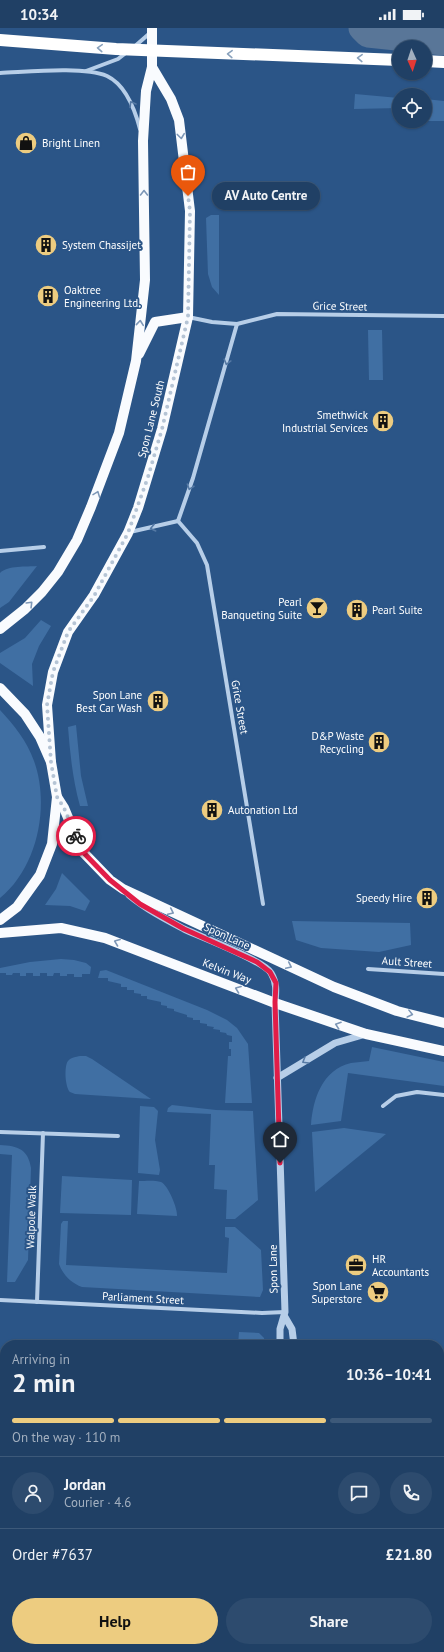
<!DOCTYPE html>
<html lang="en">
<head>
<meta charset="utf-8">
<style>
	body { margin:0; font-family:"PT Sans",sans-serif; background:#2d4b6e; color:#f1f3f6; height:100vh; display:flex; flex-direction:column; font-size:15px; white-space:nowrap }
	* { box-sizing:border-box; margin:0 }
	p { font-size:13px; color:#a2afbf }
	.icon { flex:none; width:22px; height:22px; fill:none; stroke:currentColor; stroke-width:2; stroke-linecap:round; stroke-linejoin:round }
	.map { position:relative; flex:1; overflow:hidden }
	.side { position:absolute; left:0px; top:1312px; width:444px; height:312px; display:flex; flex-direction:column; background:#204065; border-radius:16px 16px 0 0; box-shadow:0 1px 3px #0004,0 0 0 1px #3d5979 }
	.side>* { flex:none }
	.needle { width:26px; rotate:177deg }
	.tools { position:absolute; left:392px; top:12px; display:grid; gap:8px }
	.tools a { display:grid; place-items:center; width:40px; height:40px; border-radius:50%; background:#204065; box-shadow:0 1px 3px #0004,0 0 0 1px #3d5979; font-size:20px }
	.pin { position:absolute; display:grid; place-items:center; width:34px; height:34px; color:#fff; margin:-41px -17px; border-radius:50% 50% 50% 0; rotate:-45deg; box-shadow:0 0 4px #0007 }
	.pin .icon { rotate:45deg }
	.courier { position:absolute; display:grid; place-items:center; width:40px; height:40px; margin:-20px; border:3px solid #e11d48; border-radius:50%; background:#fff; color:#222; box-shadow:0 1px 5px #0007 }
	.bubble { position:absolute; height:28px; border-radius:14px; background:#204065; box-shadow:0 1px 3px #0004,0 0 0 1px #3d5979; font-size:13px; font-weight:700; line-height:28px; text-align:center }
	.head em { font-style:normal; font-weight:700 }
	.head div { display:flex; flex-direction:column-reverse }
	.head { display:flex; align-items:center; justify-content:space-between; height:68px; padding:0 12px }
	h1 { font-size:26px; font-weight:700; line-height:30px }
	.bar { display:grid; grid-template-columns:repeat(4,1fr); gap:6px 4px; align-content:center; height:48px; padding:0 12px }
	.bar i { height:5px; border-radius:3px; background:#3d5979 }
	.bar .selected { background:#edcc80 }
	.bar p { grid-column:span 4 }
	.line { display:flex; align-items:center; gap:10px; padding:0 12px; border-top:1px solid #3d5979 }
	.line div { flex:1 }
	.round { display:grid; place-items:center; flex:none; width:42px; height:42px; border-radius:21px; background:#2d4b6e }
	.action { display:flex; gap:8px; margin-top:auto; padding:8px 12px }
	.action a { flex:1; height:46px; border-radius:24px; background:#edcc80; color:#111; font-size:16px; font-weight:700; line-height:46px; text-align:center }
	.action a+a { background:#2d4b6e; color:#f1f3f6 }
	.status { display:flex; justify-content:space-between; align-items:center; height:28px; padding:0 20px; background:#204065; direction:ltr }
	.status svg { height:11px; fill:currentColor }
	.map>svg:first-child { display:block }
	.green { fill:#406fa3 }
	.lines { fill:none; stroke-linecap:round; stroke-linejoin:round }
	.canal { stroke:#597698; stroke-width:27 }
	.minor { stroke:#b7cee8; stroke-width:4 }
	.tertiary { stroke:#b7cee8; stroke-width:7 }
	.primary { stroke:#f9fbfe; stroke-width:10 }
	.motorway { stroke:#fff; stroke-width:12 }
	.motorway-bridge { stroke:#fff; stroke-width:12 }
	.oneway { stroke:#8aa2bd }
	.oneway2 { stroke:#5579a4 }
	.oneway3 { stroke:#7d97b7 }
	.done { stroke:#b5c4d5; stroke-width:4; stroke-dasharray:0 7.2 }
	.route { stroke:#e11d48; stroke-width:5 }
	.labels { text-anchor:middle; stroke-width:4; stroke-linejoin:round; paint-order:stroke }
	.poi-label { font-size:11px; fill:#fff; stroke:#2b5587; text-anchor:start }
	.street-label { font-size:11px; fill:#fff; stroke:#2b5587 }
</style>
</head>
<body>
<div class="status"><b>10:34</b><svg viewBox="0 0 49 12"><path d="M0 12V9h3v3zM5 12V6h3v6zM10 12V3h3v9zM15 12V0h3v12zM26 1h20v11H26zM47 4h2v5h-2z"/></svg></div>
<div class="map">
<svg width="444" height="1624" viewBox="0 0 444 1624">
	<rect width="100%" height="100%" fill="#2b5587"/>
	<g class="green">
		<path d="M 355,66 L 399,70 L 399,80 L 354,81 Z"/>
		<path d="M 425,71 L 444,73 L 444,93 L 425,93 Z"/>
		<path d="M 211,187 L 219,187 L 219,267 L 212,259 L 208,246 L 206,190 Z"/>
		<path d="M 368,302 L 382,302 L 383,352 L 369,352 Z"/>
		<path d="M 37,538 L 9,574 L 0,580 L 0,545 C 8,537 27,539 37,538 Z"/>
		<path d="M 41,592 L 51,598 L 39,618 L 32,636 L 33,658 L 0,635 L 0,625 L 25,610 Z"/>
		<path d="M 0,682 C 14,697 27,713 34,733 C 50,777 38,839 0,870 Z"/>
		<path d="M 76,697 L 81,748 L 88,778 L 80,778 C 73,753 70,726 68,699 Z"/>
		<path d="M 62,845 L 90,873 L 85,883 L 70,878 L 45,877 L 56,861 Z"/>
		<path d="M 292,893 L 410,895 L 411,917 L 379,924 L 321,920 L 296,912 Z"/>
		<path d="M 61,931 L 74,932 L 86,935 L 91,939 L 90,946 L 82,946 L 82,949 L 74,949 L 74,946 L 67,946 L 67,948 L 60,948 L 60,945 L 54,945 L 53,948 L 47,948 L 47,945 L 40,945 L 40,948 L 33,948 L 33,945 L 26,945 L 26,948 L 20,948 L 20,945 L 13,945 L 12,947 L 6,947 L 6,945 L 0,945 L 0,940 L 30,934 Z"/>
		<path d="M 106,942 L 207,982 L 227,992 L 237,1000 L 248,1016 L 252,1075 L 225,1075 L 228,1028 L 231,1028 L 231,1021 L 229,1021 L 229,1014 L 232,1014 L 232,1008 L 227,1007 L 226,1005 L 220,1004 L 220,1002 L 213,1001 L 214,999 L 207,998 L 207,996 L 200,995 L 200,992 L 193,992 L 193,990 L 187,989 L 187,987 L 174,983 L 174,981 L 167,980 L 167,978 L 161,977 L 161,974 L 147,971 L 147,968 L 141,968 L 141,966 L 134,965 L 134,962 L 127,962 L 127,959 L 121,959 L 121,956 L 108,953 L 108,950 L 98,950 L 100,943 Z"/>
		<path d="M 372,1019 L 444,1034 L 444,1058 L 348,1045 L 341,1093 L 311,1097 C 313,1071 322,1042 351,1035 C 357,1034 363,1034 369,1033 Z"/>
		<path d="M 80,1028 L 86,1028 L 92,1031 L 151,1071 L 75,1066 L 70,1064 C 65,1059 64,1038 68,1033 C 71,1029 76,1029 80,1028 Z"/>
		<path d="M 172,1077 L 216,1082 L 253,1083 L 258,1172 L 235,1191 L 226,1191 L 227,1162 L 214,1161 L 215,1137 L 209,1137 L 211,1086 L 167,1084 L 168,1080 Z"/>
		<path d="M 140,1078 L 154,1079 L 158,1083 L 155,1112 L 160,1142 L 159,1147 L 138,1145 Z"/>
		<path d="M 344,1100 L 386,1106 L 315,1164 L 312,1104 Z"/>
		<path d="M 0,1117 C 18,1118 28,1121 31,1140 L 28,1232 L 15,1254 L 7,1254 L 12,1127 L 0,1126 Z"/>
		<path d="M 62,1148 L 132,1152 L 131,1187 L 60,1185 Z"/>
		<path d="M 139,1153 C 145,1153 155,1152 161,1154 C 168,1157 178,1181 177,1188 L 137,1186 Z"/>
		<path d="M 63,1193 L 68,1193 L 66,1237 L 227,1245 L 229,1210 L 225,1209 L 225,1199 L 235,1199 L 261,1222 L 263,1262 L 260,1269 L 82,1259 C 71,1255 63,1247 59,1236 L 61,1196 Z"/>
		<path d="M 239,1304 L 259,1305 L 264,1310 L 265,1317 L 238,1317 Z"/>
		<path d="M 3,1576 L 5,1576 L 5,1606 L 0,1606 L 0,1579 L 3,1579 Z"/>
	</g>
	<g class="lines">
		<path class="canal" d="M 362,0 L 368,6 L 444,14"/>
		<g class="minor">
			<path d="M 134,19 L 150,5"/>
			<path d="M 86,43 L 118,31 L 127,24"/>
			<path d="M 0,45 C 27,44 83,38 107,48 C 126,57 135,82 140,101"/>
			<path d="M 188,289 L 212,294 L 237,296 L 277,286 L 444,288"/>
			<path d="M 178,493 L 197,515 L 207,537 L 263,876"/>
			<path d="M 178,493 L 193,450 L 237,296"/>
			<path d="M 130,504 L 178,493"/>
			<path d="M 0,523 L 44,519"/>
			<path d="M 368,941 L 444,946"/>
			<path d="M 383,1078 L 396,1068 L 417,1064 L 444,1067"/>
			<path d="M 0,1104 L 118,1108"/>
			<path d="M 0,1272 L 262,1285 L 285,1284"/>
			<path d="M 37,1274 L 43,1105"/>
			<path d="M 0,1624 L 7,1624"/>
			<path d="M 49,1624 L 61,1619"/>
		</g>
		<g class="tertiary">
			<path d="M 129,867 C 146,881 165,891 184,901 C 201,909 263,932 271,945 C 277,955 276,963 275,975 L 285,1284 L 280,1301 L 280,1317"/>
			<path d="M 277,1050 L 335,1015 L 366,1006"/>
			<path d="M 285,1289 L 292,1301 L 294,1317"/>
			<path d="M 254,1624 L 255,1619"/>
			<path d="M 272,1624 L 273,1619"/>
		</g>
		<g class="primary">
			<path d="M 139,326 L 155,294 L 188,289"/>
			<path d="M 0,601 L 25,581 L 42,564 L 58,544 L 77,512 L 91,479 L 119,405 L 136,333 L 145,252 L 143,113 L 146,63 L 152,39 L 152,0"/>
			<path d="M 0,660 L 25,686 L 40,709 L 51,734 L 57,769 L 52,816 L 40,847 L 17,879 L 0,892"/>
			<path d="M 51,734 L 47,677 L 53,644 L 68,604 L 94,567 L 128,505 L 138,480 L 162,401 L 188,289 L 190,183 L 179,92 L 171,71 L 152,39"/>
			<path d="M 57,769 L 64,780 L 82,823 L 110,852 L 123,861 L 334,959 L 397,983 L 444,995"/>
			<path d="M 0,905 L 61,900 L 105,910 L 275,975 L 366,1006 L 444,1023"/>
		</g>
		<path class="motorway" d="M 425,33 L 444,34"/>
		<path class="motorway-bridge" d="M 0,12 L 116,21 L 399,32"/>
	</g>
	<defs><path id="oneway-chevron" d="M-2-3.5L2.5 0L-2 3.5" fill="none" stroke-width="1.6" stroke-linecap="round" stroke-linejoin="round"/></defs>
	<g class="oneway">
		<use href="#oneway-chevron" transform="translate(100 20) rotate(-176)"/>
		<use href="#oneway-chevron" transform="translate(230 26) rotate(-178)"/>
		<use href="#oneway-chevron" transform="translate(360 30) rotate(-178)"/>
	</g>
	<g class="oneway2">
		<use href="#oneway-chevron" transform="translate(132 76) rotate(-121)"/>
		<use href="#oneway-chevron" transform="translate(227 334) rotate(105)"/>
		<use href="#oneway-chevron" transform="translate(190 459) rotate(109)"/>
		<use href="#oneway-chevron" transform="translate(153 500) rotate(167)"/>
		<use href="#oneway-chevron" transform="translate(305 1033) rotate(149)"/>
	</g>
	<g class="oneway3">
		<use href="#oneway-chevron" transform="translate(181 108) rotate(83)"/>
		<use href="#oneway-chevron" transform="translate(144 165) rotate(-90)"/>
		<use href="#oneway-chevron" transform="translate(140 295) rotate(-84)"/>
		<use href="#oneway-chevron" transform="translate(97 466) rotate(-69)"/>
		<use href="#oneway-chevron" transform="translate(30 576) rotate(-45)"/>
		<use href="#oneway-chevron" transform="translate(171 884) rotate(25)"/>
		<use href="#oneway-chevron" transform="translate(117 914) rotate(-159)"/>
		<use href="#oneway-chevron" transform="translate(289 938) rotate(25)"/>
		<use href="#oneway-chevron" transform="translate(238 961) rotate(-159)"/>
		<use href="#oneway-chevron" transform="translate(410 986) rotate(14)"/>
		<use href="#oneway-chevron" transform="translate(338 997) rotate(-161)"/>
	</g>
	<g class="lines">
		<path class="done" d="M 76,808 L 64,780 L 57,769 L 51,734 L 47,677 L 53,644 L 68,604 L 94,568 L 128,505 L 148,449 L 162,401 L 188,289 L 190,183 L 188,168"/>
		<path class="route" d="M 76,808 L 82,823 L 110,852 L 140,876 L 184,901 L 257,934 L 270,944 L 276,955 L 275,974 L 280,1135"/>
	</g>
	<defs>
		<g id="shop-disc" transform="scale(1.15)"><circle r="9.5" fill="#edcc80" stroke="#2b5587"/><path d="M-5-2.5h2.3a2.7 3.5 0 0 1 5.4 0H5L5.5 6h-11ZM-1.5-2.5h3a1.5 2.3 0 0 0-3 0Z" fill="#111"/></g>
		<g id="building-disc" transform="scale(1.15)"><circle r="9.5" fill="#edcc80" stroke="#2b5587"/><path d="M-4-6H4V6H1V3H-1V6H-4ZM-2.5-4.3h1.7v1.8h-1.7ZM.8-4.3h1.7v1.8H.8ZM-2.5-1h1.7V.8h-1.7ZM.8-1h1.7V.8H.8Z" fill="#111"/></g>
		<g id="bar-disc" transform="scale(1.15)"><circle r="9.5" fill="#edcc80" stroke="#2b5587"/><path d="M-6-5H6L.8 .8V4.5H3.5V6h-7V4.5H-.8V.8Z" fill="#111"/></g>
		<g id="office-disc" transform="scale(1.15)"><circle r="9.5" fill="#edcc80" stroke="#2b5587"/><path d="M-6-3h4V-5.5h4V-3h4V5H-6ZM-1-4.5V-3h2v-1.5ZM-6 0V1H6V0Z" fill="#111"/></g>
		<g id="supermarket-disc" transform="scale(1.15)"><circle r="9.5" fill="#edcc80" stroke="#2b5587"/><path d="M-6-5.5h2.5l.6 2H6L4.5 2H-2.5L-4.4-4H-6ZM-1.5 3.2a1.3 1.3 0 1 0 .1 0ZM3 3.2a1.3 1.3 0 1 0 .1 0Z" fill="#111"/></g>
	</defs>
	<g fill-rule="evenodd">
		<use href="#shop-disc" x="26" y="115"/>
		<use href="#building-disc" x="46" y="217"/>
		<use href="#building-disc" x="48" y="268"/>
		<use href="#building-disc" x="383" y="393"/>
		<use href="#bar-disc" x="317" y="580"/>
		<use href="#building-disc" x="357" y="582"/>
		<use href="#building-disc" x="158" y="673"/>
		<use href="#building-disc" x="379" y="714"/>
		<use href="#building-disc" x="212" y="782"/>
		<use href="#building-disc" x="427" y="870"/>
		<use href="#office-disc" x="356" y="1237"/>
		<use href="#supermarket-disc" x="378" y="1264"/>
	</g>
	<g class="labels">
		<g class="poi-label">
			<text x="42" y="119">Bright Linen</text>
			<text x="62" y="221">System Chassijet</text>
			<text x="64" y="266">Oaktree<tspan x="64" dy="13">Engineering Ltd.</tspan></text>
			<text x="368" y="391" text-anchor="end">Smethwick<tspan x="368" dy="13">Industrial Services</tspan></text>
			<text x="302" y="578" text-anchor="end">Pearl<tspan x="302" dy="13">Banqueting Suite</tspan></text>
			<text x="372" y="586">Pearl Suite</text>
			<text x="142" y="671" text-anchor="end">Spon Lane<tspan x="142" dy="13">Best Car Wash</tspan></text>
			<text x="364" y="712" text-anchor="end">D&amp;P Waste<tspan x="364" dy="13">Recycling</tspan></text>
			<text x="228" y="786">Autonation Ltd</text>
			<text x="412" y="874" text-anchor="end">Speedy Hire</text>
			<text x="372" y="1235">HR<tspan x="372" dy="13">Accountants</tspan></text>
			<text x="362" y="1262" text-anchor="end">Spon Lane<tspan x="362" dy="13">Superstore</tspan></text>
		</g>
		<g class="street-label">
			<text transform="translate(340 278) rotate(1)" y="4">Grice Street</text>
			<text transform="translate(151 391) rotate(-76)" y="4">Spon Lane South</text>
			<text transform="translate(240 679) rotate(80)" y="4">Grice Street</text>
			<text transform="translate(227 908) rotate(24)" y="4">Spon Lane</text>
			<text transform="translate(407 934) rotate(4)" y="4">Ault Street</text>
			<text transform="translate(227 943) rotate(21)" y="4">Kelvin Way</text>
			<text transform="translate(31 1189) rotate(-88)" y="4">Walpole Walk</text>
			<text transform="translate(273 1241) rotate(-91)" y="4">Spon Lane</text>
			<text transform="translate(143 1270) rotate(3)" y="4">Parliament Street</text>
		</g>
	</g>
</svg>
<div class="tools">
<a><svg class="needle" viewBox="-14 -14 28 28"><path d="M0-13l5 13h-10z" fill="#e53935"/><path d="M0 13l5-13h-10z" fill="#a2afbf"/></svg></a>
<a><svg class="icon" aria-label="locate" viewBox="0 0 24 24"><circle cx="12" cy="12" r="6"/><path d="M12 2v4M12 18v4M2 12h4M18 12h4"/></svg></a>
</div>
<div class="pin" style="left:188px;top:168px;background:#ea580c"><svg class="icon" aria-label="bag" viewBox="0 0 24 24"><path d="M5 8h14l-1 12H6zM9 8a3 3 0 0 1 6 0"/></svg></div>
<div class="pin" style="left:280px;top:1135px;background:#1f2937"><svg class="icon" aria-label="home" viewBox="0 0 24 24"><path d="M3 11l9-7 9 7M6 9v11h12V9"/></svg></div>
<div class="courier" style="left:76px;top:808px"><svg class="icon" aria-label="bike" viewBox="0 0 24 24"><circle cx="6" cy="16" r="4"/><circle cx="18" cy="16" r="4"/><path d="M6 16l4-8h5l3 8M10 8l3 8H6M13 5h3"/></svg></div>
<div class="bubble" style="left:212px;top:154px;width:108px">AV Auto Centre</div>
<section class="side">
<div class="head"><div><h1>2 min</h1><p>Arriving in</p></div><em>10:36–10:41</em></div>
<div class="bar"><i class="selected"></i><i class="selected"></i><i class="selected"></i><i></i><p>On the way · 110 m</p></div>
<div class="line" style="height:72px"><a class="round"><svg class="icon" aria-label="person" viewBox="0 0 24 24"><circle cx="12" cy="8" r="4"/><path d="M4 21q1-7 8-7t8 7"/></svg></a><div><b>Jordan</b><p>Courier · 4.6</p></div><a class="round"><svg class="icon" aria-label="chat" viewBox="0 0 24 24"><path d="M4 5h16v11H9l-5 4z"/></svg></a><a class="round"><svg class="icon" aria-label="phone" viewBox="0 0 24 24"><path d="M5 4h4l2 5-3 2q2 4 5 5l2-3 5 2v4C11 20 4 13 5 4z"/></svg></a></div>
<div class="line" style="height:52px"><div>Order #7637</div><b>£21.80</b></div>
<div class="action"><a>Help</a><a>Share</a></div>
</section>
</div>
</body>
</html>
